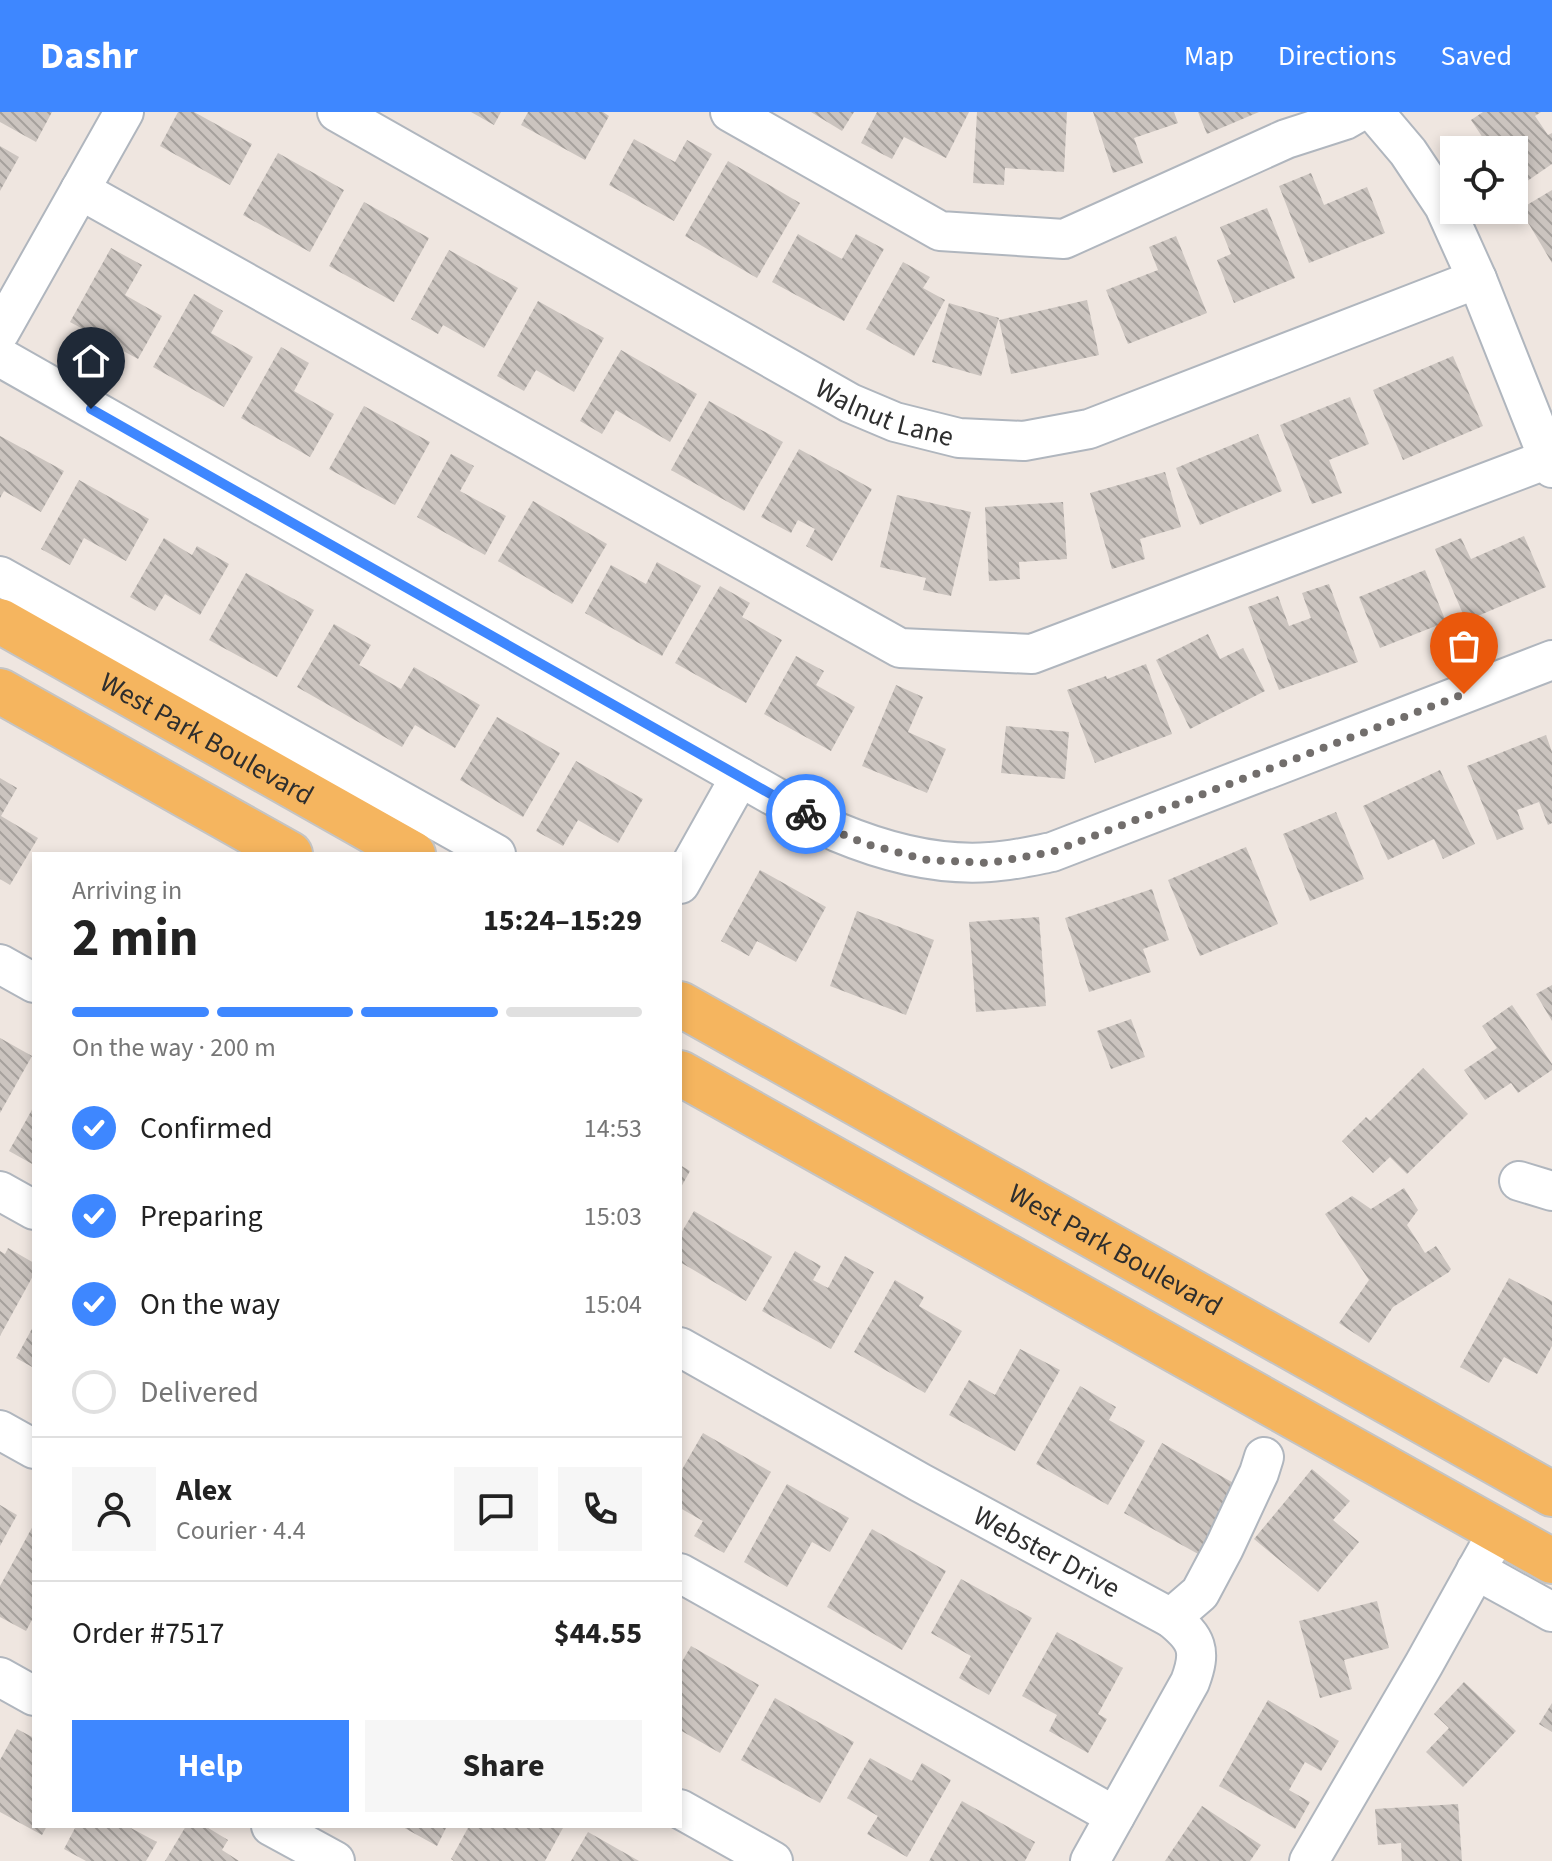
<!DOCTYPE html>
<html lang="en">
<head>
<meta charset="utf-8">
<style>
	body { margin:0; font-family:"Source Sans 3",sans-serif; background:#f6f6f6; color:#222; height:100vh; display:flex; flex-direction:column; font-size:30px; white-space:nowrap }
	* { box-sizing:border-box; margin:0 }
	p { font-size:26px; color:#767676 }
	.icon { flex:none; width:44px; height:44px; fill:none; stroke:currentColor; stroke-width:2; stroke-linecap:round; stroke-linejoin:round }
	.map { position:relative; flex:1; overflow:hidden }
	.panel { position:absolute; left:32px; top:740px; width:650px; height:976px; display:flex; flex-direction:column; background:#fff; border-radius:0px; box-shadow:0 4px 12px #0003 }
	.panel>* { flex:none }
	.tools { position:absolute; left:1440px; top:24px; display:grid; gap:16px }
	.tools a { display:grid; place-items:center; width:88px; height:88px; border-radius:0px; background:#fff; box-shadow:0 4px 12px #0003; font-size:40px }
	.pin { position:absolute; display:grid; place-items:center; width:68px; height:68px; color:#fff; margin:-82px -34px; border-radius:50% 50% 50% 0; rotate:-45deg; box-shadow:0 0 8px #0007 }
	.pin .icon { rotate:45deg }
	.courier { position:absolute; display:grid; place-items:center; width:80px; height:80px; margin:-40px; border:6px solid #3e87ff; border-radius:50%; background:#fff; color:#222; box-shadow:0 2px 10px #0007 }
	.headline em { font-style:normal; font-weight:700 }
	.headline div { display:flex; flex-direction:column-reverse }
	.headline { display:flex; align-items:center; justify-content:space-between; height:136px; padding:0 40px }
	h1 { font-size:52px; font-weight:700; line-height:60px }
	.bar { display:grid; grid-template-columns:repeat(4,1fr); gap:12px 8px; align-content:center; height:96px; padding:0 40px }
	.bar i { height:10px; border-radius:6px; background:#e0e0e0 }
	.bar .current { background:#3e87ff }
	.bar p { grid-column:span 4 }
	.line { display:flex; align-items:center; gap:20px; padding:0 40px; border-top:2px solid #e0e0e0 }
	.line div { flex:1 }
	.round { display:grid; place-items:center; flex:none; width:84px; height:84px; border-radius:0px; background:#f6f6f6 }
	ol { padding:0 40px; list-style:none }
	li { display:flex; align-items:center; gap:24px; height:88px }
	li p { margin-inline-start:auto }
	li .icon { padding:8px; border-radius:50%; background:#3e87ff; color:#fff; stroke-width:4 }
	li:last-child { color:#767676 }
	li i { width:44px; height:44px; border:4px solid #e0e0e0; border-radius:50% }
	.primary-button { display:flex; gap:16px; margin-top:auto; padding:16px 40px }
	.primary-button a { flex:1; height:92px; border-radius:0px; background:#3e87ff; color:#fff; font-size:32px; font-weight:700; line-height:92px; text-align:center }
	.primary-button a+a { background:#f6f6f6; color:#222 }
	header { display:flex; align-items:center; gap:48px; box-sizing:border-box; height:112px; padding:0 40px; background:#3e87ff; color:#fff }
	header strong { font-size:38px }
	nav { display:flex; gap:44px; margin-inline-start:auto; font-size:28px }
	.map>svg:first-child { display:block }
	.building { fill:url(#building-back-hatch) }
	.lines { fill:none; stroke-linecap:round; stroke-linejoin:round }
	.minor-casing { stroke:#b0b6be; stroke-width:42 }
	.major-casing { stroke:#c4c4c4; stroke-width:48 }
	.minor { stroke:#fff; stroke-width:38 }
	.major { stroke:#f5b55f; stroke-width:44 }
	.done { stroke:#726e6c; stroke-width:8; stroke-dasharray:0 14.4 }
	.route { stroke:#3e87ff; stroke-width:10 }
	.labels { text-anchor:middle; stroke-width:6; stroke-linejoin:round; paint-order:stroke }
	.street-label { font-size:28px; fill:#2e2e2e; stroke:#fff }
</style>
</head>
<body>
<header>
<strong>Dashr</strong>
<nav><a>Map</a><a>Directions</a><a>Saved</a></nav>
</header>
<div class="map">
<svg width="1552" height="1749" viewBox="0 0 1552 1749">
	<defs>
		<pattern id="building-back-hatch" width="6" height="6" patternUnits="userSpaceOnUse" patternTransform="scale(2)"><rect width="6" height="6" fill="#cbc4bf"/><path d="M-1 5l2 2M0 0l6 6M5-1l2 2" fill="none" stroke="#a5a09c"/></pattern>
	</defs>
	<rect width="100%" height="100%" fill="#efe6e0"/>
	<g class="building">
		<path d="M 0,0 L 52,0 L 36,30 L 0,10 Z"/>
		<path d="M 178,0 L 194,0 L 252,32 L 230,73 L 160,34 Z"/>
		<path d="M 471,0 L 501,0 L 494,13 Z"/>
		<path d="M 528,0 L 603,0 L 609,4 L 585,48 L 521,13 Z"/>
		<path d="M 811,0 L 854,0 L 842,19 Z"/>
		<path d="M 877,0 L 969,0 L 946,46 L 904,25 L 892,47 L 861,31 Z"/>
		<path d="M 977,0 L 1067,0 L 1064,60 L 1005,56 L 1004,73 L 973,71 Z"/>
		<path d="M 1093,0 L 1174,0 L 1178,11 L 1134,26 L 1143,51 L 1113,61 Z"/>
		<path d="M 1198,0 L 1259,0 L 1207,22 Z"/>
		<path d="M 1483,0 L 1541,0 L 1535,4 L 1548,23 L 1552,21 L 1552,52 L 1517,76 L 1514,71 L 1514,38 L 1491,38 L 1471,8 Z"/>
		<path d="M 634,27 L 675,50 L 687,28 L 712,42 L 674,109 L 609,73 Z"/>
		<path d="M 0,34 L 19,45 L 0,79 Z"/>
		<path d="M 278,41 L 344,78 L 310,140 L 243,103 Z"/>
		<path d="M 728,49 L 800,91 L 757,166 L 685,124 Z"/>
		<path d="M 1311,61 L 1324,93 L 1367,75 L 1385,121 L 1309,151 L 1279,74 Z"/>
		<path d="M 1552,78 L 1552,151 L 1520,97 Z"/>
		<path d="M 364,90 L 429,126 L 394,190 L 329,154 Z"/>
		<path d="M 1267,96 L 1295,166 L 1234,191 L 1217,148 L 1231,142 L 1220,115 Z"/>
		<path d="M 798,122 L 842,147 L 856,122 L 884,137 L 844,209 L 772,170 Z"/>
		<path d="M 1176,124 L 1207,201 L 1128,232 L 1106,178 L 1158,158 L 1149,135 Z"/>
		<path d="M 111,136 L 142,153 L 125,183 L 162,204 L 138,247 L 70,210 Z"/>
		<path d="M 449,138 L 518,176 L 484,236 L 443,213 L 438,222 L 411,207 Z"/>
		<path d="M 903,150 L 930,165 L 923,176 L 945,188 L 914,244 L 866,217 Z"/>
		<path d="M 194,182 L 223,199 L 211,221 L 253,245 L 224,295 L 153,255 Z"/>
		<path d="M 1087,188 L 1099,243 L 1011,262 L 999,208 Z"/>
		<path d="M 538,189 L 604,226 L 574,280 L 536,258 L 524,279 L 497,264 Z"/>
		<path d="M 949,191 L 999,206 L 981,264 L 932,250 Z"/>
		<path d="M 281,235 L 309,251 L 294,279 L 334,302 L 310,345 L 241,306 Z"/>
		<path d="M 621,238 L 697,282 L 670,330 L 616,298 L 602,322 L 580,309 Z"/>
		<path d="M 1453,244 L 1483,314 L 1403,348 L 1373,278 Z"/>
		<path d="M 1350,285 L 1369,332 L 1329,348 L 1342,381 L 1312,392 L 1280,313 Z"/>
		<path d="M 709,289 L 783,330 L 744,399 L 671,358 Z"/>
		<path d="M 364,294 L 430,330 L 395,393 L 329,357 Z"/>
		<path d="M 1258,322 L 1282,379 L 1200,413 L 1176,356 Z"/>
		<path d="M 0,324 L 64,359 L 41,400 L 4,379 L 0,386 Z"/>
		<path d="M 799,337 L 872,377 L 832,449 L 806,434 L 815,417 L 798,408 L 791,421 L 761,405 Z"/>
		<path d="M 451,342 L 474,354 L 460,379 L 506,404 L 485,443 L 417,405 Z"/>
		<path d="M 1165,360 L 1181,415 L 1140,427 L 1145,447 L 1112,457 L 1090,381 Z"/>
		<path d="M 79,368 L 149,407 L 126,449 L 84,426 L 70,453 L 41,437 Z"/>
		<path d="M 897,383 L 971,400 L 951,484 L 923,478 L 926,466 L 880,455 Z"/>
		<path d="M 533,389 L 607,432 L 572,492 L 498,449 Z"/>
		<path d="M 1063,390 L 1067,447 L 1019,450 L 1020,467 L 989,469 L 985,395 Z"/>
		<path d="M 1524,424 L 1546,475 L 1466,509 L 1435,437 L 1461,426 L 1471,447 Z"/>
		<path d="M 164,426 L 192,443 L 197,434 L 229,452 L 200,503 L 165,482 L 155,499 L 130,485 Z"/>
		<path d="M 657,450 L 701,474 L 662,544 L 585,501 L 611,453 L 646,472 Z"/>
		<path d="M 1425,458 L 1446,510 L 1380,536 L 1359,485 Z"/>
		<path d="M 246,461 L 314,498 L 277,565 L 209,528 Z"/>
		<path d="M 1329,472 L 1358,550 L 1279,578 L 1248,495 L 1278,484 L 1289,514 L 1311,506 L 1302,481 Z"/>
		<path d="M 720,474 L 750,491 L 742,505 L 782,528 L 746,591 L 675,551 Z"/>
		<path d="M 334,512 L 371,533 L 359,553 L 401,577 L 414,555 L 480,593 L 455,636 L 415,613 L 402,635 L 297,575 Z"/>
		<path d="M 1208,522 L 1220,547 L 1243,536 L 1265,579 L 1190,617 L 1156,548 Z"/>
		<path d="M 796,544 L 824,559 L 816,573 L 855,595 L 831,639 L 764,602 Z"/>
		<path d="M 1146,552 L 1172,622 L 1095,651 L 1067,578 L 1106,564 L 1107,567 Z"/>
		<path d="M 896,573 L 923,585 L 908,620 L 946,637 L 927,681 L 862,654 Z"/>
		<path d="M 497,605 L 560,641 L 523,705 L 460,668 Z"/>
		<path d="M 1006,614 L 1069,620 L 1065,667 L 1001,661 Z"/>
		<path d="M 1546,623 L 1552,640 L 1552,711 L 1548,713 L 1539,690 L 1517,698 L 1524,717 L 1497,728 L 1467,654 Z"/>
		<path d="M 576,649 L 643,687 L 618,731 L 578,708 L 563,734 L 536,719 Z"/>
		<path d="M 1440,658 L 1475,732 L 1443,747 L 1434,727 L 1388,748 L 1363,694 Z"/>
		<path d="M 0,666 L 17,676 L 1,704 L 38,726 L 10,773 L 0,767 Z"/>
		<path d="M 1336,700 L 1364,767 L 1310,789 L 1283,722 Z"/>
		<path d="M 1246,735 L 1278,812 L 1200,844 L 1168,768 Z"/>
		<path d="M 760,758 L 826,795 L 796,850 L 757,829 L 749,844 L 721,829 Z"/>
		<path d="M 1152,777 L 1169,828 L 1143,837 L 1151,860 L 1089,880 L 1065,806 Z"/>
		<path d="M 857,799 L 934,828 L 906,903 L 830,874 Z"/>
		<path d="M 1039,805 L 1046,894 L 976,900 L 969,810 Z"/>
		<path d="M 1552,873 L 1552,909 L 1536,882 Z"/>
		<path d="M 1512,893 L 1552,952 L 1552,958 L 1518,981 L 1511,971 L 1485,988 L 1464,958 L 1497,936 L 1482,914 Z"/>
		<path d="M 1131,907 L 1145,945 L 1111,957 L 1097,919 Z"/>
		<path d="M 0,926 L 32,944 L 0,1001 Z"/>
		<path d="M 1423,956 L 1468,1002 L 1407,1062 L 1390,1045 L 1373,1061 L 1342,1029 L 1366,1005 L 1370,1009 Z"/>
		<path d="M 34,994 L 34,1053 L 9,1039 Z"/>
		<path d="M 680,1053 L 690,1059 L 680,1077 Z"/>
		<path d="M 1404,1076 L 1418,1098 L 1407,1113 L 1425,1141 L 1436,1134 L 1451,1157 L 1449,1160 L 1393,1195 L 1369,1231 L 1339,1211 L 1369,1168 L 1325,1102 L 1352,1084 L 1371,1097 Z"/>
		<path d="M 694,1099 L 772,1145 L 746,1189 L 680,1150 L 680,1123 Z"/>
		<path d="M 8,1136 L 34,1151 L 34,1162 L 0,1224 L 0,1139 L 5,1142 Z"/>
		<path d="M 795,1139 L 821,1154 L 813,1168 L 828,1176 L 845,1144 L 874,1160 L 831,1237 L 762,1199 Z"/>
		<path d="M 1509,1166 L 1552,1189 L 1552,1234 L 1537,1262 L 1504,1245 L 1489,1271 L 1460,1255 Z"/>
		<path d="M 895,1168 L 924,1185 L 919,1194 L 962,1219 L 925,1281 L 854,1240 Z"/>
		<path d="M 34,1213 L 34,1256 L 16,1246 Z"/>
		<path d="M 1020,1237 L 1060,1258 L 1015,1339 L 949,1303 L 969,1268 L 995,1283 Z"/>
		<path d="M 1080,1274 L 1116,1295 L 1109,1308 L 1145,1329 L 1108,1393 L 1036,1352 Z"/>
		<path d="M 703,1321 L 771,1360 L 724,1441 L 694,1424 L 703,1409 L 680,1396 L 680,1361 Z"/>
		<path d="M 1162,1331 L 1239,1374 L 1200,1443 L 1124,1401 Z"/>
		<path d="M 1312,1357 L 1350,1389 L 1333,1408 L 1359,1430 L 1318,1480 L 1254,1427 Z"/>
		<path d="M 787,1372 L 849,1406 L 830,1440 L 812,1430 L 787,1475 L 744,1450 Z"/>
		<path d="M 0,1393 L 17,1403 L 0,1434 Z"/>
		<path d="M 34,1412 L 34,1504 L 26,1519 L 0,1505 L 0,1474 Z"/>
		<path d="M 872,1417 L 946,1459 L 902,1538 L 827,1495 Z"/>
		<path d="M 961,1467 L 1032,1506 L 989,1583 L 959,1566 L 971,1544 L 931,1521 Z"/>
		<path d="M 1377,1489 L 1389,1536 L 1344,1548 L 1352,1577 L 1320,1586 L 1299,1509 Z"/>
		<path d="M 1057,1520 L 1123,1556 L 1098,1602 L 1107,1607 L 1088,1641 L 1049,1619 L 1057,1603 L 1022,1584 Z"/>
		<path d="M 691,1534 L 759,1573 L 720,1641 L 680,1618 L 680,1553 Z"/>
		<path d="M 1464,1570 L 1516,1619 L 1463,1675 L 1426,1640 L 1449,1616 L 1434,1602 Z"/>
		<path d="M 775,1586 L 854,1630 L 820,1691 L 741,1648 Z"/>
		<path d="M 1268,1588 L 1339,1629 L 1321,1659 L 1305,1650 L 1289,1678 L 1310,1690 L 1295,1717 L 1219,1674 Z"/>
		<path d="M 1552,1591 L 1552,1620 L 1539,1612 Z"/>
		<path d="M 17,1617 L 34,1626 L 34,1714 L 47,1714 L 42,1723 L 0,1700 L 0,1648 Z"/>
		<path d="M 870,1646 L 912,1669 L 922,1651 L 951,1668 L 907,1745 L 867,1722 L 878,1704 L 847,1686 Z"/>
		<path d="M 962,1689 L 1035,1730 L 1025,1749 L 929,1749 Z"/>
		<path d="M 1458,1692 L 1462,1749 L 1402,1749 L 1401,1731 L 1378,1733 L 1375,1697 Z"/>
		<path d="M 1202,1694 L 1261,1733 L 1250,1749 L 1165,1749 Z"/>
		<path d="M 76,1714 L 127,1714 L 157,1730 L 146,1749 L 86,1749 L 64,1737 Z"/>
		<path d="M 186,1714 L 205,1714 L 228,1728 L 222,1738 L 239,1749 L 165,1749 Z"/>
		<path d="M 401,1714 L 447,1714 L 437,1734 Z"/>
		<path d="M 469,1714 L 564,1714 L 545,1749 L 454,1749 L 451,1747 Z"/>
		<path d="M 588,1720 L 639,1749 L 571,1749 Z"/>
	</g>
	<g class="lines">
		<g class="minor-casing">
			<g id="minor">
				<path id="s1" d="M 337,0 L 850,291 L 895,310 L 959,326 L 1024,329 L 1089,317 L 1477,167"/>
				<path d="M 730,0 L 940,119 L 1064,127 L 1286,27 L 1345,8 L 1359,0"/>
				<path d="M 1374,0 L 1408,40 L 1444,94 L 1477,167 L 1552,356"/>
				<path d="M 80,78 L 900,536 L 1032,542 L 1548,347"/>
				<path d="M 0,220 L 124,0"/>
				<path d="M 0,245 L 837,720 C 885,740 937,754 990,750 C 1011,749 1032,744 1052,740 L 1552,548"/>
				<path d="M 0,464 L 496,742"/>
				<path d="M 680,772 L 740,665"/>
				<path d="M 0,852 L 34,871"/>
				<path d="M 1519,1069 L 1552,1079"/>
				<path d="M 0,1079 L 34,1098"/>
				<path id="s2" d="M 680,1235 L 921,1371 L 1171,1506 C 1197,1527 1202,1538 1190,1570 L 1090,1749"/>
				<path d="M 0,1318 L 34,1337"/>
				<path d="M 1476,1458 L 1552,1500"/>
				<path d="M 680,1461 L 1115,1704"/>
				<path d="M 1171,1506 L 1200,1481 L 1224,1436 L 1259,1361 L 1264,1345"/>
				<path d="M 0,1565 L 34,1584"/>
				<path d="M 680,1697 L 773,1749"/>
				<path d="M 271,1714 L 335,1749"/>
				<path d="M 1309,1749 L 1424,1552 L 1498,1419"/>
			</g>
		</g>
		<g class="major-casing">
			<g id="major">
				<path id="s3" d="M 0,509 L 413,742"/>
				<path d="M 0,579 L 290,742"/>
				<path id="s4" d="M 680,892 L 1552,1382"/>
				<path d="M 680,961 L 1552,1449"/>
			</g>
		</g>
		<use href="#minor" class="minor"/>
		<use href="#major" class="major"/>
	</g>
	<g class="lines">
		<path class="done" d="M 806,702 L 837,720 L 866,732 L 927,748 L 989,751 L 1052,740 L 1464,582"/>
		<path class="route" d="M 91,297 L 806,702"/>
	</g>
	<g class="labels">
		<g class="street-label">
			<text dy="10" stroke="none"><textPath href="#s1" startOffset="626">Walnut Lane</textPath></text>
			<text dy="10" stroke="none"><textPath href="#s3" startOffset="238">West Park Boulevard</textPath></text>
			<text dy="10" stroke="none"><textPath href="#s4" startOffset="500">West Park Boulevard</textPath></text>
			<text dy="10" stroke="none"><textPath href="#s2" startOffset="420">Webster Drive</textPath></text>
		</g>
	</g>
</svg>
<div class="tools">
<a><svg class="icon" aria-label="locate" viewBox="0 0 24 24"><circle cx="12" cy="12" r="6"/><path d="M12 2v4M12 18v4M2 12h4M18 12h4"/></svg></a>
</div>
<div class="pin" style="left:1464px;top:582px;background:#ea580c"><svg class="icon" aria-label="bag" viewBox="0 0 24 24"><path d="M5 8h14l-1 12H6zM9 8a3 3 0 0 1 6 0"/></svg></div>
<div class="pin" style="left:91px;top:297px;background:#1f2937"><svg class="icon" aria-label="home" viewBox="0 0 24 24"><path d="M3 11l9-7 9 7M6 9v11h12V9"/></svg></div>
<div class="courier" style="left:806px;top:702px"><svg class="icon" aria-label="bike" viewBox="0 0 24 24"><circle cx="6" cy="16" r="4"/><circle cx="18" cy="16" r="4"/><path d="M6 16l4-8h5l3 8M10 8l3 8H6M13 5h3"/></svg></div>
<section class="panel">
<div class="headline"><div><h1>2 min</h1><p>Arriving in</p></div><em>15:24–15:29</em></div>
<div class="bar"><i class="current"></i><i class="current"></i><i class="current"></i><i></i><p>On the way · 200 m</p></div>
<ol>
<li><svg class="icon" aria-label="check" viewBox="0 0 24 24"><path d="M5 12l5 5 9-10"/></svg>Confirmed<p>14:53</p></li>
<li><svg class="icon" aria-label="check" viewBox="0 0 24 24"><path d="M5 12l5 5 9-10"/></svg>Preparing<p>15:03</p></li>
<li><svg class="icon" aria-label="check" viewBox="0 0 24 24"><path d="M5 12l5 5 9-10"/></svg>On the way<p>15:04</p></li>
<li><i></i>Delivered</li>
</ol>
<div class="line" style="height:144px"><a class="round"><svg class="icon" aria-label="person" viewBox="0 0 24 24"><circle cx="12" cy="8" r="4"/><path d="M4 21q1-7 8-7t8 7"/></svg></a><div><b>Alex</b><p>Courier · 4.4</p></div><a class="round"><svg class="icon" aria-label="chat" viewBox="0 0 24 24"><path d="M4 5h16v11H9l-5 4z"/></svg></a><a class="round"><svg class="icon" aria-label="phone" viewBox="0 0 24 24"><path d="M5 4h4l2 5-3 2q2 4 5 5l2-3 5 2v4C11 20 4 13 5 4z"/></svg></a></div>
<div class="line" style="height:104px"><div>Order #7517</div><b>$44.55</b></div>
<div class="primary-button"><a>Help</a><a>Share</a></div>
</section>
</div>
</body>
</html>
